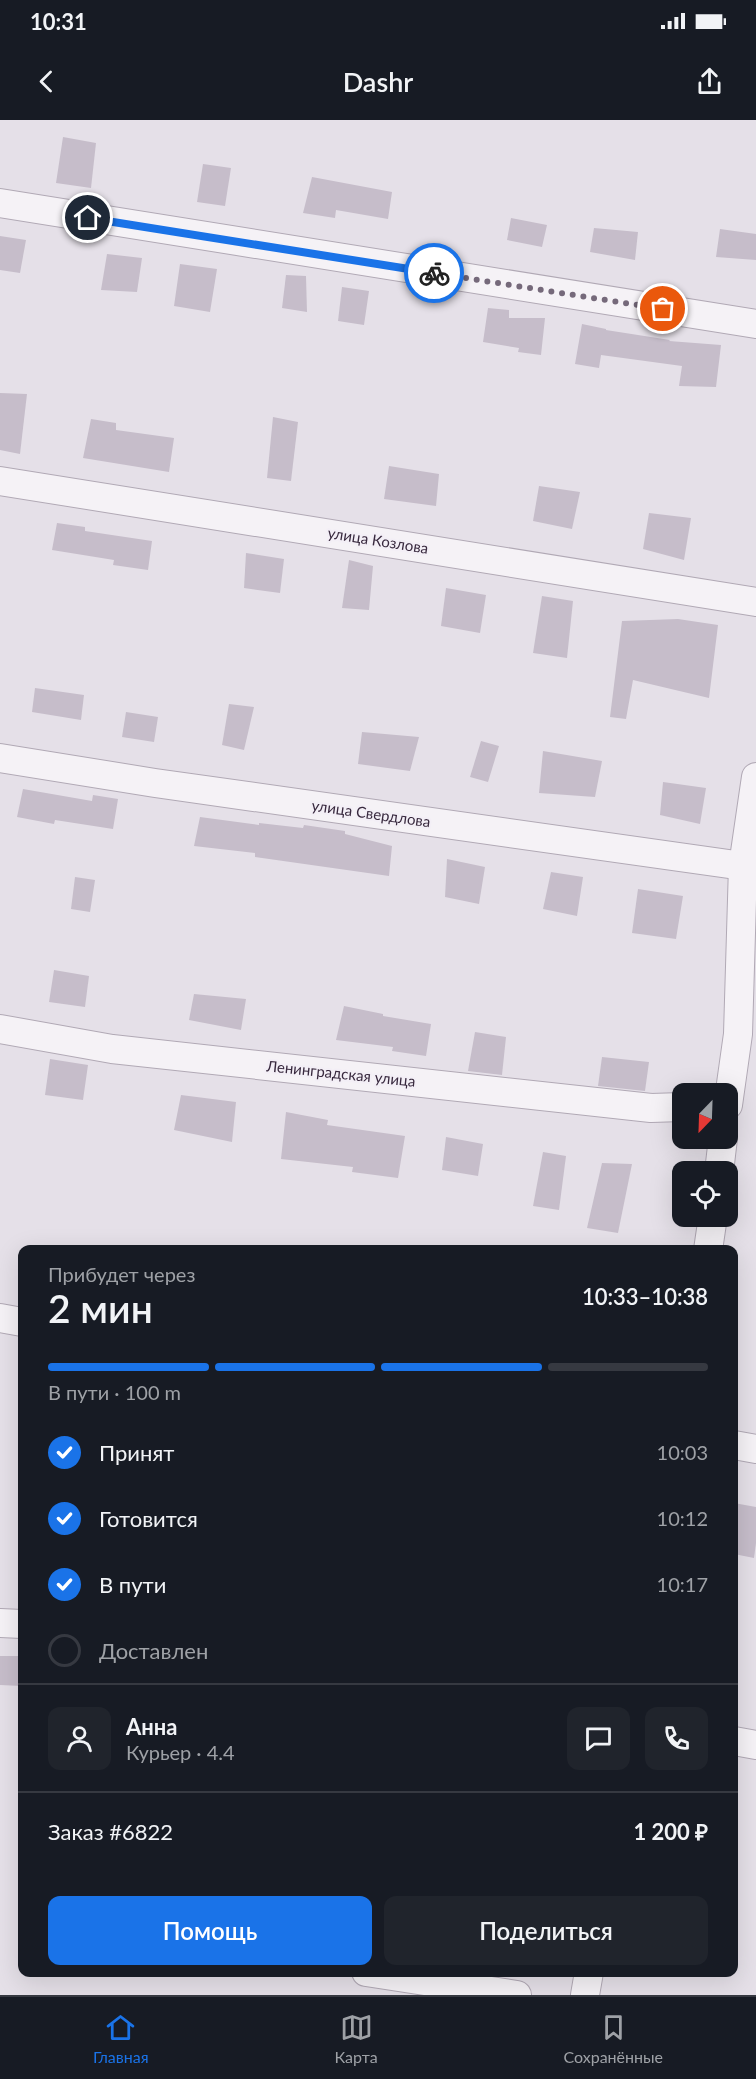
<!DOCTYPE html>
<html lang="ru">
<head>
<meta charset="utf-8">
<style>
	body { margin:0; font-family:Lato,sans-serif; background:#20242c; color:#f1f3f6; height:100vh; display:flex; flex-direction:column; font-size:22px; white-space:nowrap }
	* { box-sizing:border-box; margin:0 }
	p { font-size:20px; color:#9ea1a6 }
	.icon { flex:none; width:33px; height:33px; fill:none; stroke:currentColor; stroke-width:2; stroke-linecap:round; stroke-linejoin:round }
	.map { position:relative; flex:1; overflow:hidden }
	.drawer { position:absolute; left:18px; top:1125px; width:720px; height:732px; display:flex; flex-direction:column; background:#171b24; border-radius:12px; box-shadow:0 6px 24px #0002 }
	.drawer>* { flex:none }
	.needle { width:39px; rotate:203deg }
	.controls { position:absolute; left:672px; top:963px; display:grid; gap:12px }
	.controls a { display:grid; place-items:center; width:66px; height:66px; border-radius:12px; background:#171b24; box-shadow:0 6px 24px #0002; font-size:30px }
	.pin { position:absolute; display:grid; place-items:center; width:51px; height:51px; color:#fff; margin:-26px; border:3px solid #fff; border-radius:50%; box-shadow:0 2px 6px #0007 }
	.courier { position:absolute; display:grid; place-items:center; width:60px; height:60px; margin:-30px; border:4px solid #1a73e8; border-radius:50%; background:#fff; color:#222; box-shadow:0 2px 8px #0007 }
	.headline em { font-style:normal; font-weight:600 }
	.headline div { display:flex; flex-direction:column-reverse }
	.headline { display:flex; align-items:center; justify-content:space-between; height:102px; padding:0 30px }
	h1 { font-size:39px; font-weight:600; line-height:45px }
	.bar { display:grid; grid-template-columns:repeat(4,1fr); gap:9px 6px; align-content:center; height:72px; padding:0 30px }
	.bar i { height:8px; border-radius:4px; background:#363941 }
	.bar .on { background:#1a73e8 }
	.bar p { grid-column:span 4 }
	.line { display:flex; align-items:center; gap:15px; padding:0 30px; border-top:2px solid #363941 }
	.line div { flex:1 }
	.round { display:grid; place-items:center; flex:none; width:63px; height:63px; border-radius:12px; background:#20242c }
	ol { padding:0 30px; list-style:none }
	li { display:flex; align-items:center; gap:18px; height:66px }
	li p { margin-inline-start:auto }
	li .icon { padding:6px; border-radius:50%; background:#1a73e8; color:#fff; stroke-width:4 }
	li:last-child { color:#9ea1a6 }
	li i { width:33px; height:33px; border:3px solid #363941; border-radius:50% }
	.cta { display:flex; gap:12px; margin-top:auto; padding:12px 30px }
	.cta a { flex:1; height:69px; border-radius:12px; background:#1a73e8; color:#fff; font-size:24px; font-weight:600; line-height:69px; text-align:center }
	.cta a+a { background:#20242c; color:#f1f3f6 }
	.status { display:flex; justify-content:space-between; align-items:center; height:42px; padding:0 30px; background:#171b24; direction:ltr }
	.status svg { height:16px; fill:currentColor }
	header { display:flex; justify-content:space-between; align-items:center; height:78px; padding:0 30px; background:#171b24; font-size:27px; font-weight:600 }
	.tabs { display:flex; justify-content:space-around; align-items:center; height:84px; border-top:2px solid #363941; background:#171b24; font-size:16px; color:#9ea1a6 }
	.tabs a { display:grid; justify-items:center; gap:3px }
	.tabs .on { color:#1a73e8 }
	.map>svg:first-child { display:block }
	.building { fill:#c6bdca }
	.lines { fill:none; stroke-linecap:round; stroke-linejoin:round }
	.minor-casing { stroke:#b1a9b5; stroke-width:30 }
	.minor { stroke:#f5f2f6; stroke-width:28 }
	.done { stroke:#75697a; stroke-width:6; stroke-dasharray:0 10.8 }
	.route { stroke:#1a73e8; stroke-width:8 }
	.labels { text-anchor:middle; stroke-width:4.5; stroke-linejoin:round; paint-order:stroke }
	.street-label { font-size:15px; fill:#38293e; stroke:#f3eff6 }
</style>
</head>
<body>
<div class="status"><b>10:31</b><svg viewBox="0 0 49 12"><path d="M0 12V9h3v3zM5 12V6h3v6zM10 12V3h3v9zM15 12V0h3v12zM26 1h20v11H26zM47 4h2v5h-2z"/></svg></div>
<header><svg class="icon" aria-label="back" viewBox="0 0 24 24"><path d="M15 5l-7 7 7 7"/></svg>Dashr<svg class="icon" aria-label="share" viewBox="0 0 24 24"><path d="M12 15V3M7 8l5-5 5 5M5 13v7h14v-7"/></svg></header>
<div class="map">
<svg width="756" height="1875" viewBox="0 0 756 1875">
	<rect width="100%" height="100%" fill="#e5e0e8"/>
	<g class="building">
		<path d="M 63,17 L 96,23 L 91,68 L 56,63 Z"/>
		<path d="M 203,44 L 231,48 L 225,86 L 197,82 Z"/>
		<path d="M 312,57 L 392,72 L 388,99 L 336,90 L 335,98 L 303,93 Z"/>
		<path d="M 511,98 L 547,105 L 542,127 L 507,120 Z"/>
		<path d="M 594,108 L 638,112 L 635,140 L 590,132 Z"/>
		<path d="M 720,109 L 756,114 L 756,140 L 716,137 Z"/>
		<path d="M 0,116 L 26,120 L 20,153 L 0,150 Z"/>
		<path d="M 107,134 L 142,138 L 137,172 L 101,170 Z"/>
		<path d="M 180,144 L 217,149 L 210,192 L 174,186 Z"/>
		<path d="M 286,155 L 306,156 L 307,192 L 282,188 Z"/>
		<path d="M 342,167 L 369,171 L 364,205 L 338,201 Z"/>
		<path d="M 488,188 L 509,190 L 509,198 L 545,198 L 541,235 L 518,232 L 519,228 L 483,222 Z"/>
		<path d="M 582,204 L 606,209 L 606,210 L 670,220 L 669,221 L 721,225 L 716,267 L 679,266 L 682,246 L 601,235 L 599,248 L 575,244 Z"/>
		<path d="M 0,273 L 27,274 L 20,334 L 0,330 Z"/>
		<path d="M 273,297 L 298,302 L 291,361 L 267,358 Z"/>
		<path d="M 91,299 L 116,303 L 116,310 L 174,318 L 169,352 L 83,338 Z"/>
		<path d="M 389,346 L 439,354 L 436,386 L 384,379 Z"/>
		<path d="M 539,366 L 580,372 L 572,409 L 533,401 Z"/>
		<path d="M 649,393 L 691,398 L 684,440 L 643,429 Z"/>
		<path d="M 57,403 L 85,407 L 85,411 L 152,421 L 148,450 L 113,445 L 114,440 L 52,430 Z"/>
		<path d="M 246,433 L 284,439 L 280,473 L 244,468 Z"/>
		<path d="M 349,440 L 373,446 L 369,490 L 342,488 Z"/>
		<path d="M 446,468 L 486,475 L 480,513 L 441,506 Z"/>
		<path d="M 542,476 L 573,481 L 567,538 L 533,533 Z"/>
		<path d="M 678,499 L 718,505 L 709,578 L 633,560 L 626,599 L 610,597 L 622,501 Z"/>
		<path d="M 35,568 L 84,575 L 81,600 L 32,592 Z"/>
		<path d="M 229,584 L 254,587 L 244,630 L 222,625 Z"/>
		<path d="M 126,592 L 158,597 L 154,622 L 122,617 Z"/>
		<path d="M 362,612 L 419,617 L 410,651 L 358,644 Z"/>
		<path d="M 481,621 L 499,626 L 488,662 L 470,657 Z"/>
		<path d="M 543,631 L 602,641 L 595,677 L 539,673 Z"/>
		<path d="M 663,662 L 706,668 L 700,704 L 660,695 Z"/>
		<path d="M 23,669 L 92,681 L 93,675 L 118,679 L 113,709 L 55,700 L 54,704 L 17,697 Z"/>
		<path d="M 200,697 L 259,705 L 259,703 L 303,708 L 304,705 L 345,711 L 345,714 L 392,726 L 389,756 L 255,737 L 255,733 L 194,726 Z"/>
		<path d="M 447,739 L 485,747 L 479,784 L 445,777 Z"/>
		<path d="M 551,752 L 583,757 L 577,796 L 543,789 Z"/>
		<path d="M 75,757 L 95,760 L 90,792 L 71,789 Z"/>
		<path d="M 638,769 L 683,776 L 676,819 L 632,813 Z"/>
		<path d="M 54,850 L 89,856 L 85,887 L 49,882 Z"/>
		<path d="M 194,874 L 246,879 L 241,910 L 189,900 Z"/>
		<path d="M 344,886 L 383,894 L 383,896 L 431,904 L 426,936 L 392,931 L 393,927 L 336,920 Z"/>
		<path d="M 475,912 L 506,917 L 502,955 L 468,951 Z"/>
		<path d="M 602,937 L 649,942 L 645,971 L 598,966 Z"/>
		<path d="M 50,939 L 88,945 L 83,980 L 45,975 Z"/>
		<path d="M 181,975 L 236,982 L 232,1022 L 174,1010 Z"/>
		<path d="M 286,992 L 328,1000 L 327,1005 L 405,1016 L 398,1058 L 352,1052 L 353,1047 L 281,1039 Z"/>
		<path d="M 446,1017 L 483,1024 L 478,1056 L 442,1050 Z"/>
		<path d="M 543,1032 L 566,1036 L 559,1090 L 533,1086 Z"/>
		<path d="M 602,1043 L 632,1044 L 618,1113 L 587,1108 Z"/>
		<path d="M 734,1383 L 756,1387 L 756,1423 L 754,1438 L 734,1434 Z"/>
		<path d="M 0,1536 L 22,1536 L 22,1566 L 0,1565 Z"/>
	</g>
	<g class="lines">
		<g class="minor-casing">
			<g id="minor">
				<path d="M 0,83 L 756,204"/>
				<path d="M 0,361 L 756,482"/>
				<path d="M 0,638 L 155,663 L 743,746"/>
				<path d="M 0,909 L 112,929 L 651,988 L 682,987"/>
				<path d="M 728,985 L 738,914 L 743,746 L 756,657"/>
				<path d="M 719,1052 L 723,1018"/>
				<path d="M 708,1130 L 713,1096"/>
				<path d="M 0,1198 L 22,1202"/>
				<path d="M 734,1325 L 756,1329"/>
				<path d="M 0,1503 L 22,1504"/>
				<path d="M 734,1621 L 756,1625"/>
				<path d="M 366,1852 L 517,1875"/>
				<path d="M 585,1875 L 589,1852"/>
			</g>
		</g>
		<use href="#minor" class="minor"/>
	</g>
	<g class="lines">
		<path class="done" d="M 434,153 L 663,189"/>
		<path class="route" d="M 88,98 L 434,153"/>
	</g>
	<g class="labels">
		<g class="street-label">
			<text transform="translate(378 421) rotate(9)" y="5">улица Козлова</text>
			<text transform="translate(371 694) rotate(8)" y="5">улица Свердлова</text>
			<text transform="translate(341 954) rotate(6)" y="5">Ленинградская улица</text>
		</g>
	</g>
</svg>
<div class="controls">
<a><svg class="needle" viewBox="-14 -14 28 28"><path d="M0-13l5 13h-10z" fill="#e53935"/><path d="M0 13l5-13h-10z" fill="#9ea1a6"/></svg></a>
<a><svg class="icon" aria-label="locate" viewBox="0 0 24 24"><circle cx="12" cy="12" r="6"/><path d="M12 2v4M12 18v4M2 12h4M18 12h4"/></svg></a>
</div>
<div class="pin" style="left:663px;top:189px;background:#ea580c"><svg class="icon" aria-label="bag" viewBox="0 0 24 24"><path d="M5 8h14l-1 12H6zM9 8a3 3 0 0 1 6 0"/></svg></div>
<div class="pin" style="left:88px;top:98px;background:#1f2937"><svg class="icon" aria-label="home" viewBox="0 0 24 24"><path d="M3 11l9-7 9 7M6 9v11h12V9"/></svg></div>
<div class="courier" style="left:434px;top:153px"><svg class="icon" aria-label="bike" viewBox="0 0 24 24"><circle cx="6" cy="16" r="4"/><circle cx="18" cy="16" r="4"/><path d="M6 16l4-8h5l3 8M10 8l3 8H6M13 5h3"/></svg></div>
<section class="drawer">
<div class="headline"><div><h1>2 мин</h1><p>Прибудет через</p></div><em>10:33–10:38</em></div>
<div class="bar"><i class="on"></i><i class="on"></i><i class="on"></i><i></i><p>В пути · 100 m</p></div>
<ol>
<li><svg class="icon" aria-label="check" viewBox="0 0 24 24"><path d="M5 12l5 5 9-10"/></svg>Принят<p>10:03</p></li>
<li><svg class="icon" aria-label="check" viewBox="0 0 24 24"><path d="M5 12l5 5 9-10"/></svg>Готовится<p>10:12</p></li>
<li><svg class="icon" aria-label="check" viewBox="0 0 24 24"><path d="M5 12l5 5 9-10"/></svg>В пути<p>10:17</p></li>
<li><i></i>Доставлен</li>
</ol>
<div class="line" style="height:108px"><a class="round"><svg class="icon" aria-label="person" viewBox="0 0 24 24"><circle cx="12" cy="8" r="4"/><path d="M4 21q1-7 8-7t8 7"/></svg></a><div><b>Анна</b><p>Курьер · 4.4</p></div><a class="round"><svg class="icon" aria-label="chat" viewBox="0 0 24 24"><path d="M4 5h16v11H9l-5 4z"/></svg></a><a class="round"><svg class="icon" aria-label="phone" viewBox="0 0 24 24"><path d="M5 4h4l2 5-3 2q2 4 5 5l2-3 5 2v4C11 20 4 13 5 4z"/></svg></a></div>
<div class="line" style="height:78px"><div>Заказ #6822</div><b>1 200 ₽</b></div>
<div class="cta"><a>Помощь</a><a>Поделиться</a></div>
</section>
</div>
<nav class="tabs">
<a class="on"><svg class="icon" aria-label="home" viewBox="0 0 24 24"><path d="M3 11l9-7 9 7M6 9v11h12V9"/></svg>Главная</a>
<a><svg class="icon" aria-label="map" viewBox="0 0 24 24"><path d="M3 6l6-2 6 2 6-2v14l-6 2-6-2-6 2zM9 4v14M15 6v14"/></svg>Карта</a>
<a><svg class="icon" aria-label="saved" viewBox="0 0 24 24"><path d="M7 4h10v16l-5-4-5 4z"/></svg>Сохранённые</a>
</nav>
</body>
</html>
